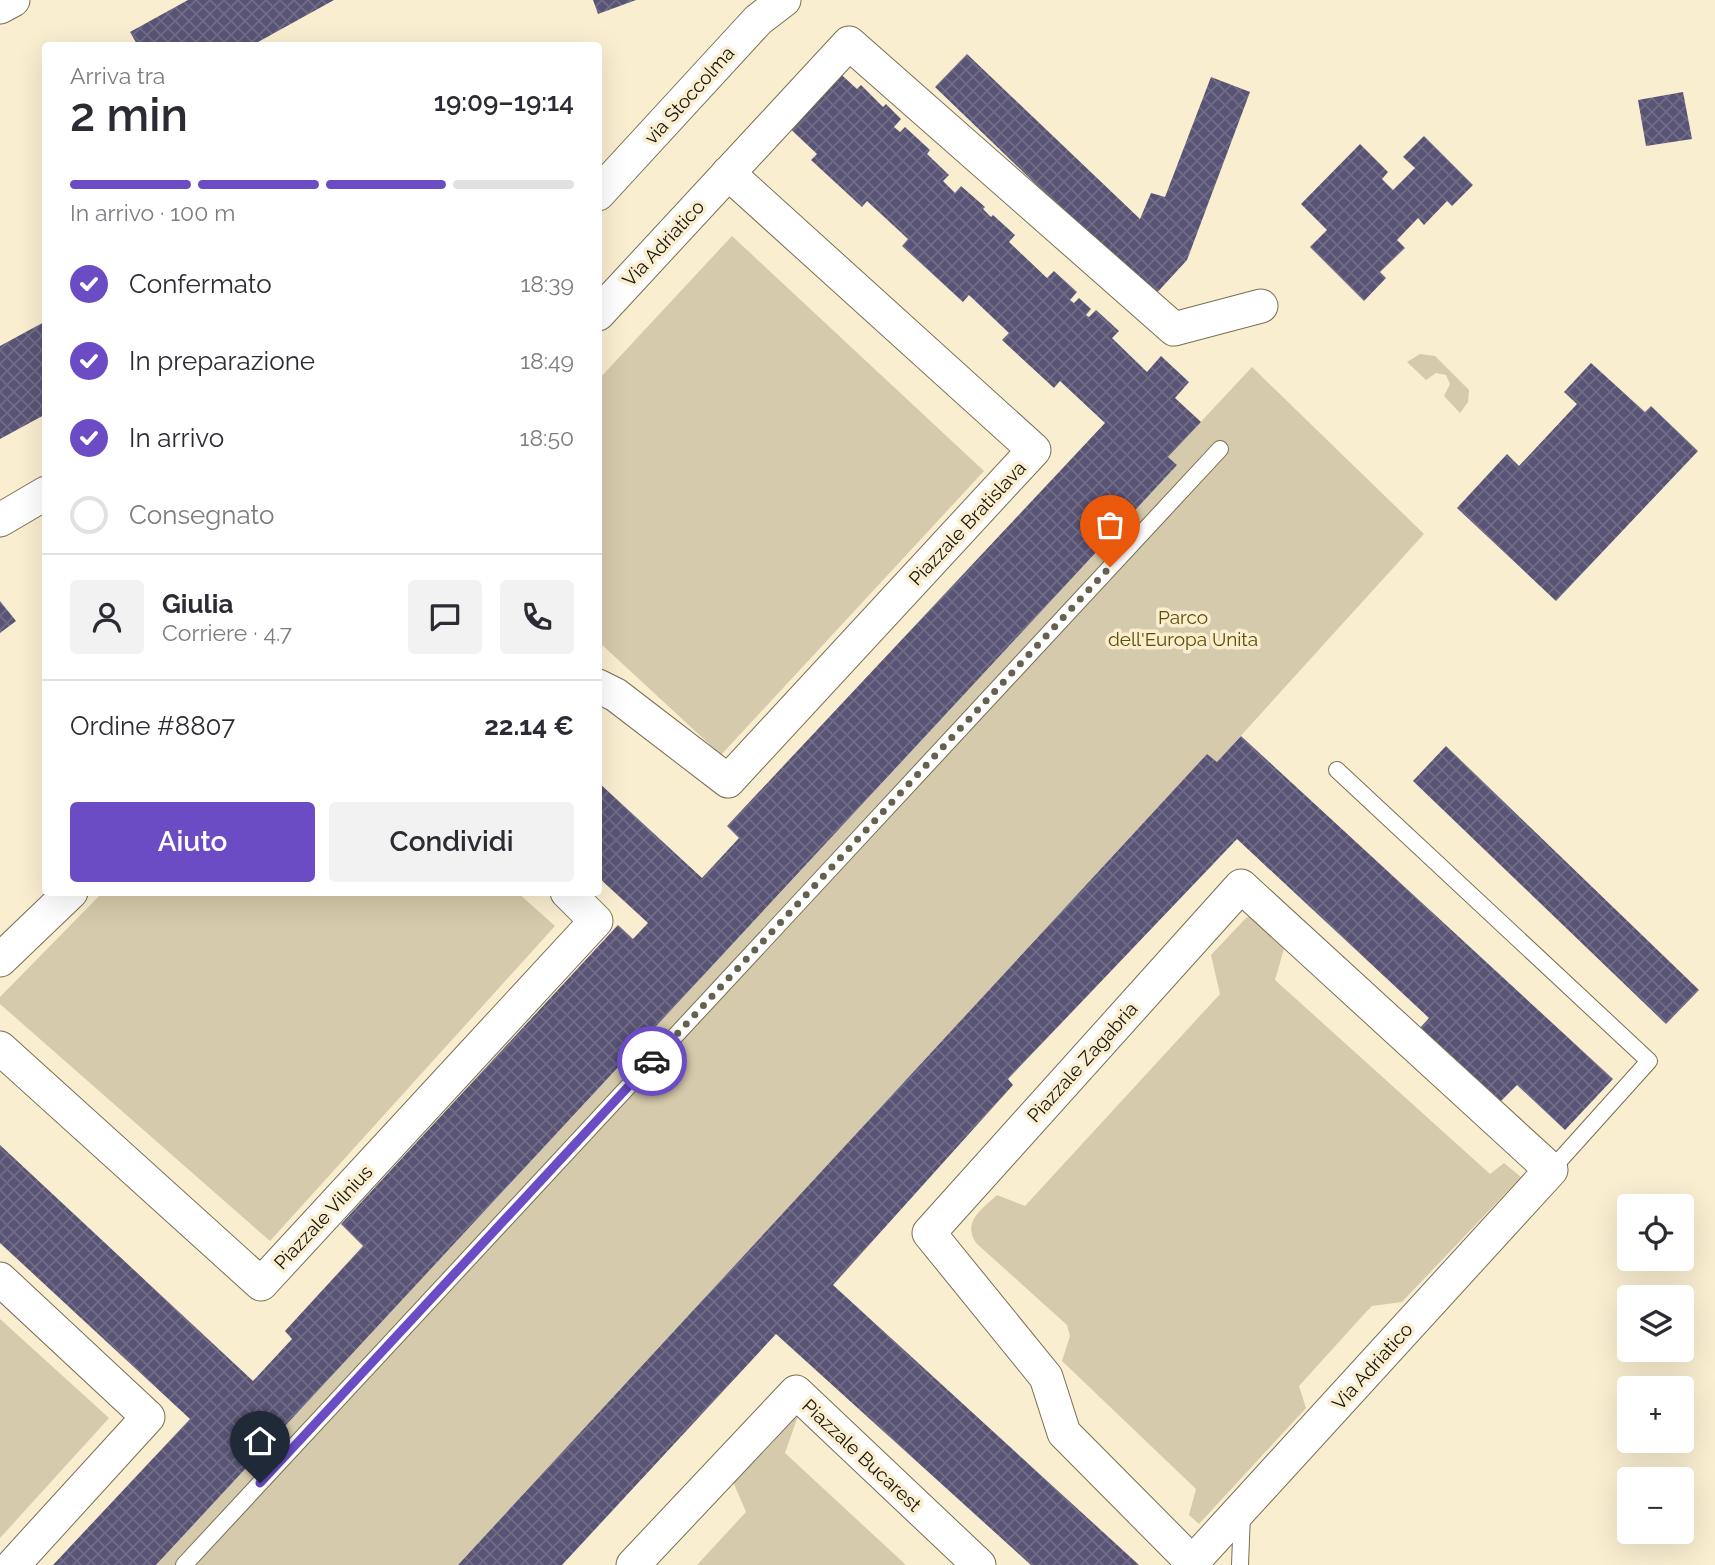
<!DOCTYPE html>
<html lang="it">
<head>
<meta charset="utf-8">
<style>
	body { margin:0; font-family:Raleway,sans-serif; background:#f2f2f3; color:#2b2b33; height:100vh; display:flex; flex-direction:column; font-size:26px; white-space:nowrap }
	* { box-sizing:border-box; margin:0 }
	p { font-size:23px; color:#7c7c81 }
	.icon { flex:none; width:38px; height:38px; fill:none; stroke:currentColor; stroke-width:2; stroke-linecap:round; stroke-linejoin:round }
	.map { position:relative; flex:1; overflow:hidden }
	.panel { position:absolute; left:42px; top:42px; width:560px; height:854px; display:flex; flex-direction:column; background:#fff; border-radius:7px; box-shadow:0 7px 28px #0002 }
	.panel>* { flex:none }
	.buttons { position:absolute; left:1617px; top:1194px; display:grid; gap:14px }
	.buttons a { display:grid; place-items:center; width:77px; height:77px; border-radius:7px; background:#fff; box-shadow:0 7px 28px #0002; font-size:35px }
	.pin { position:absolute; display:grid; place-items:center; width:60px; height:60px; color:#fff; margin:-72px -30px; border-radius:50% 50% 50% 0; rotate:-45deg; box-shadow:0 0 7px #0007 }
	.pin .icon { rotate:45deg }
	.courier { position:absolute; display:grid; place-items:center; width:70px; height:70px; margin:-35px; border:5px solid #6b4cc5; border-radius:50%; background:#fff; color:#222; box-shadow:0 2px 9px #0007 }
	.headline em { font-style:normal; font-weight:600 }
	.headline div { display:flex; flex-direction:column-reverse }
	.headline { display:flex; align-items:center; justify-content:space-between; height:119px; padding:0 28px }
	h1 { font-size:46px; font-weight:600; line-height:52px }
	.bar { display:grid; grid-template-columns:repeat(4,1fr); gap:10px 7px; align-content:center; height:84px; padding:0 28px }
	.bar i { height:9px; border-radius:5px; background:#e1e1e2 }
	.bar .current { background:#6b4cc5 }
	.bar p { grid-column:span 4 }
	.line { display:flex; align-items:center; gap:18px; padding:0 28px; border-top:2px solid #e1e1e2 }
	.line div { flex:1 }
	.round { display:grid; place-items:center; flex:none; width:74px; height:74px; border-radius:7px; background:#f2f2f3 }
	ol { padding:0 28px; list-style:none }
	li { display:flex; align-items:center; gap:21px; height:77px }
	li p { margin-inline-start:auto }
	li .icon { padding:7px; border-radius:50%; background:#6b4cc5; color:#fff; stroke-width:4 }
	li:last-child { color:#7c7c81 }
	li i { width:38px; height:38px; border:4px solid #e1e1e2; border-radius:50% }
	.action { display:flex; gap:14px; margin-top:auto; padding:14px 28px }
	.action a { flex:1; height:80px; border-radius:7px; background:#6b4cc5; color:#fff; font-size:28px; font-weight:600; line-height:80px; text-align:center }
	.action a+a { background:#f2f2f3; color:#2b2b33 }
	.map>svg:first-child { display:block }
	.green { fill:#d5caab }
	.building { fill:url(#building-cross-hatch) }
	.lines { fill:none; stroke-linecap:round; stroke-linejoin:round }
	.lane-casing { stroke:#786f54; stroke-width:18 }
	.street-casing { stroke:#786f54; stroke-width:35 }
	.lane { stroke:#fff; stroke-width:16 }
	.street { stroke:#fff; stroke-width:33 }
	.done { stroke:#66604e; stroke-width:7; stroke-dasharray:0 12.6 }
	.route { stroke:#6b4cc5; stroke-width:9 }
	.labels { text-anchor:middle; stroke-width:7; stroke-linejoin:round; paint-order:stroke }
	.street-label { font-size:19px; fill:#171308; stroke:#f9eed0 }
	.park-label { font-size:19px; fill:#604c02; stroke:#f9eed0 }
</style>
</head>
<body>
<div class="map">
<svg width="1715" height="1565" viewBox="0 0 1715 1565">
	<defs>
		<pattern id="building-cross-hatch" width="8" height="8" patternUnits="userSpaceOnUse" patternTransform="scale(1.75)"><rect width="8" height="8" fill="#595476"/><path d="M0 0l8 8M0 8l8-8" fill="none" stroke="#716d86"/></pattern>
	</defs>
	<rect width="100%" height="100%" fill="#f9eed0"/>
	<g class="green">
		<path d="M 732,236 L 984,471 L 721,755 L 599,642 L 598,380 Z"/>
		<path d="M 1420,354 L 1435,356 L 1469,390 L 1468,402 L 1460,413 L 1444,396 L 1450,384 L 1446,375 L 1436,373 L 1426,380 L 1407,362 Z"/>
		<path d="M 1252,367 L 1424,534 L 1217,762 L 1207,754 L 458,1565 L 156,1565 L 1177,465 L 1168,457 Z"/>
		<path d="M 103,892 L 518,893 L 555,926 L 270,1241 L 0,1004 L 0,997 Z"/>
		<path d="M 1251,916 L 1286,942 L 1275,980 L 1490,1174 L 1504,1163 L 1521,1177 L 1402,1302 L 1372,1306 L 1366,1312 L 1299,1386 L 1306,1408 L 1199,1524 L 1189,1515 L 1196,1489 L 1062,1361 L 1070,1336 L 1067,1325 L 976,1243 C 962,1222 982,1209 997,1195 L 1025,1206 L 1220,994 L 1211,955 L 1246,918 Z"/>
		<path d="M 0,1319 L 109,1418 L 0,1538 Z"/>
		<path d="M 791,1410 L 798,1416 L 785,1453 L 906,1565 L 697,1565 L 746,1512 L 731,1477 Z"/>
	</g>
	<g class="building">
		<path d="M 188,0 L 334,0 L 251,46 L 138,46 L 130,32 Z"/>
		<path d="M 593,0 L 636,0 L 598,14 Z"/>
		<path d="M 967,54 L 1140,219 L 1151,193 L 1165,197 L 1211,77 L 1250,92 L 1187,260 L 1153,297 L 935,87 Z"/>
		<path d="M 834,68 L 857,89 L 861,85 L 883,107 L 886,104 L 901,119 L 894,127 L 900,132 L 905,127 L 930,150 L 927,154 L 949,175 L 943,181 L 955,193 L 961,186 L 985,207 L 983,209 L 991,217 L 993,215 L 1015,235 L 1009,242 L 1047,278 L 1054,271 L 1077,292 L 1070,300 L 1074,303 L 1079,298 L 1091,309 L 1086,315 L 1089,317 L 1096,310 L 1119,331 L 1112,338 L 1147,372 L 1161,356 L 1189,382 L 1175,398 L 1201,422 L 1168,457 L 1177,465 L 156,1565 L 53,1565 L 190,1419 L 0,1243 L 0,1145 L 253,1381 L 292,1339 L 285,1331 L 363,1246 L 341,1224 L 618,925 L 633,939 L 648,923 L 598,877 L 598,782 L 702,878 L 739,838 L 727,826 L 1105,423 L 1060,381 L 1054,388 L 1002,340 L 1009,333 L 969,295 L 963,302 L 902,246 L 908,239 L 867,201 L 862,207 L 811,160 L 817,154 L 783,122 Z"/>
		<path d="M 1683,92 L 1692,139 L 1646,146 L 1638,100 Z"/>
		<path d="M 1424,136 L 1473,185 L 1452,206 L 1447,201 L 1424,225 L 1418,218 L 1397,240 L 1405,248 L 1380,272 L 1386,278 L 1364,301 L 1310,247 L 1327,230 L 1301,204 L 1360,144 L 1388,172 L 1382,179 L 1393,190 L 1415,168 L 1403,157 Z"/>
		<path d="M 46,321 L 46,414 L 0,439 L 0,346 Z"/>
		<path d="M 1591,363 L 1645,412 L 1651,406 L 1698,451 L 1556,601 L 1457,508 L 1507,454 L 1519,466 L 1577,404 L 1564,392 Z"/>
		<path d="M 0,601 L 16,621 L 0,633 Z"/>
		<path d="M 1241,736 L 1613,1079 L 1565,1130 L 1517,1085 L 1500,1102 L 1420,1028 L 1429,1018 L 1237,839 L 1008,1079 L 1013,1085 L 833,1285 L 1139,1565 L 1031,1565 L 776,1334 L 562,1565 L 458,1565 L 1207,754 L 1217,762 Z"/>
		<path d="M 1446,746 L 1699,990 L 1666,1024 L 1413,781 Z"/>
	</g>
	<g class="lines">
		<g class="lane-casing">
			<g id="lane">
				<path d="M 1337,770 L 1649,1061 L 1551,1170"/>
				<path d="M 184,1565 L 1220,449"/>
				<path d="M 1240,1565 L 1242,1514"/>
			</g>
		</g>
		<g class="street-casing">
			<g id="street">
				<path d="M 0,7 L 13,0"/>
				<path d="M 598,194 L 758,20 L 784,0"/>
				<path d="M 598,314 L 849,43 L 1174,329 L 1261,306"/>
				<path d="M 0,520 L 46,493"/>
				<path d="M 598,686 L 616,695 L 728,781 L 1034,450 L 728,173"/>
				<path d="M 0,960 L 71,892"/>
				<path d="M 0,1048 L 261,1284 L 596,921 L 567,892"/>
				<path d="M 0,1279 L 148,1417 L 13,1565"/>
				<path d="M 633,1565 L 796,1392 L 979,1565"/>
				<path d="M 1190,1565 L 1551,1170 L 1241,886 L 929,1233 L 1046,1377 L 1064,1433 L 1192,1562"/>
			</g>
		</g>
		<use href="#lane" class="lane"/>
		<use href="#street" class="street"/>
	</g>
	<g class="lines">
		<path class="done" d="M 652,1061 L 1110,567"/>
		<path class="route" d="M 260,1483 L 652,1061"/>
	</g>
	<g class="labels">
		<g class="street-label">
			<text transform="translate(689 95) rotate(-48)" y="7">via Stoccolma</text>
			<text transform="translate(663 243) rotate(-47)" y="7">Via Adriatico</text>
			<text transform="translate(967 523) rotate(-47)" y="7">Piazzale Bratislava</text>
			<text transform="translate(1082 1062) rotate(-48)" y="7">Piazzale Zagabria</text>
			<text transform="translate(323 1217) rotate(-47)" y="7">Piazzale Vilnius</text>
			<text transform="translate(1372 1366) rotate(-48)" y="7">Via Adriatico</text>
			<text transform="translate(862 1455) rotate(43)" y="7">Piazzale Bucarest</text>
		</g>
		<g class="park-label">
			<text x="1183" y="624">Parco<tspan x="1183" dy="22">dell'Europa Unita</tspan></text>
		</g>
	</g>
</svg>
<div class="buttons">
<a><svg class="icon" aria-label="locate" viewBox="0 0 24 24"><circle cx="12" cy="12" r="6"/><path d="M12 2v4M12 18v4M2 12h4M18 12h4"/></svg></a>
<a><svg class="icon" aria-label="layers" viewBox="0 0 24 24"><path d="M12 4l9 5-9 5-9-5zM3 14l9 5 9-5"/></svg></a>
<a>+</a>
<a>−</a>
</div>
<div class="pin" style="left:1110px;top:567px;background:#ea580c"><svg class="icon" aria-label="bag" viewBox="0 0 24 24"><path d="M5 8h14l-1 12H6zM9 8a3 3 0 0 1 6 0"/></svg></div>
<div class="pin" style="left:260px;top:1483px;background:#1f2937"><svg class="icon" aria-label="home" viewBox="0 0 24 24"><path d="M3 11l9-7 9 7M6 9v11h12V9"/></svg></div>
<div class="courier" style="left:652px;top:1061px"><svg class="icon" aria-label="car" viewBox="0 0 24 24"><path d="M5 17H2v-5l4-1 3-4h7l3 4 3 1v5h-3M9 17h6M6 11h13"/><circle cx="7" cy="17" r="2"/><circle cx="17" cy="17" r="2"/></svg></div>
<section class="panel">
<div class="headline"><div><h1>2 min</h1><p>Arriva tra</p></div><em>19:09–19:14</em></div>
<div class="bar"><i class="current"></i><i class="current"></i><i class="current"></i><i></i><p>In arrivo · 100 m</p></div>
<ol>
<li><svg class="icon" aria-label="check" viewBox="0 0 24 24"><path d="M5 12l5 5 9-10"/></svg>Confermato<p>18:39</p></li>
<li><svg class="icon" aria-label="check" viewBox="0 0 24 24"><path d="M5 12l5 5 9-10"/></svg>In preparazione<p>18:49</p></li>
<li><svg class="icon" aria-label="check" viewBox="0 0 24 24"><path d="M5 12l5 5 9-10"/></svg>In arrivo<p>18:50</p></li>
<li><i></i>Consegnato</li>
</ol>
<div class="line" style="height:126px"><a class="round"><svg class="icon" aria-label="person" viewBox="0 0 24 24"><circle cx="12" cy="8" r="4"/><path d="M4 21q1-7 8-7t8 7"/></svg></a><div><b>Giulia</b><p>Corriere · 4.7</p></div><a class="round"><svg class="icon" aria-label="chat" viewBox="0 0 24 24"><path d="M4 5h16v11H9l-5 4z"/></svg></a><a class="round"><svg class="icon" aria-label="phone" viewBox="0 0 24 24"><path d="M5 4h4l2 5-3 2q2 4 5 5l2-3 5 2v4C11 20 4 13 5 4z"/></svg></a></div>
<div class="line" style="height:91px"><div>Ordine #8807</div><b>22.14 €</b></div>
<div class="action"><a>Aiuto</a><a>Condividi</a></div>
</section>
</div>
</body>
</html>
